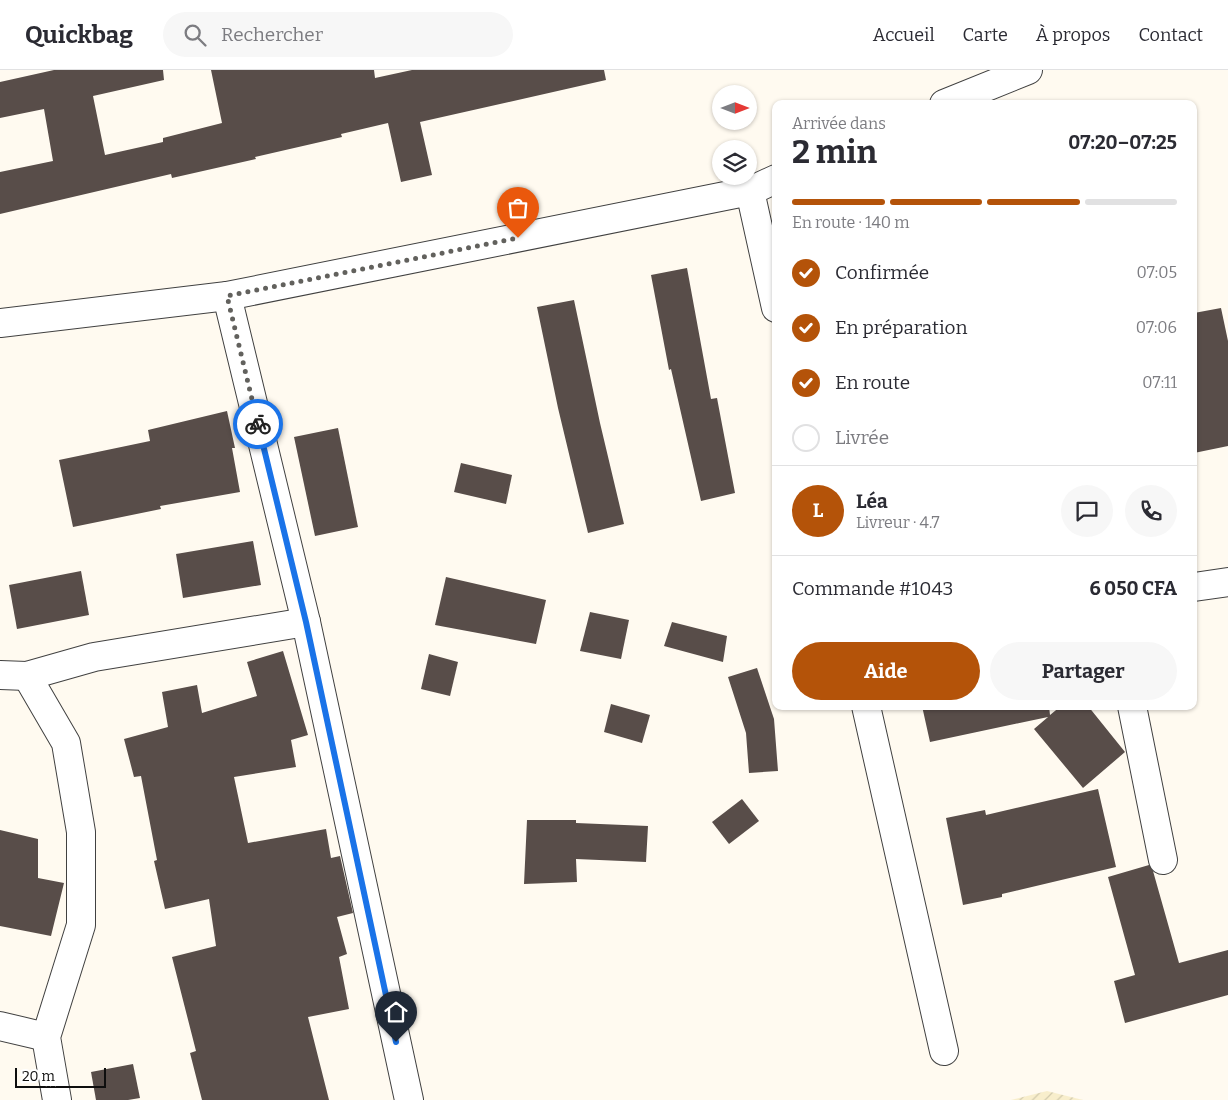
<!DOCTYPE html>
<html lang="fr">
<head>
<meta charset="utf-8">
<style>
	body { margin:0; font-family:Bitter,serif; background:#f7f7f7; color:#2b2b33; height:100vh; display:flex; flex-direction:column; font-size:19px; white-space:nowrap }
	* { box-sizing:border-box; margin:0 }
	p { font-size:16px; color:#7c7c81 }
	.icon { flex:none; width:28px; height:28px; fill:none; stroke:currentColor; stroke-width:2; stroke-linecap:round; stroke-linejoin:round }
	.map { position:relative; flex:1; overflow:hidden }
	.sheet { position:absolute; left:772px; top:30px; width:425px; height:610px; display:flex; flex-direction:column; background:#fff; border-radius:10px; box-shadow:0 1px 4px #0004 }
	.sheet>* { flex:none }
	.needle { width:32px; rotate:90deg }
	.buttons { position:absolute; left:712px; top:15px; display:grid; gap:10px }
	.buttons a { display:grid; place-items:center; width:45px; height:45px; border-radius:50%; background:#fff; box-shadow:0 1px 4px #0004; font-size:25px }
	.scale { position:absolute; left:15px; bottom:12px; width:91px; box-sizing:border-box; padding-left:5px; border:2px solid #0e0e0e; border-top:0; font-size:14px; line-height:18px; white-space:nowrap; color:#0e0e0e; -webkit-text-stroke:4px #fff; paint-order:stroke }
	.pin { position:absolute; display:grid; place-items:center; width:42px; height:42px; color:#fff; margin:-51px -21px; border-radius:50% 50% 50% 0; rotate:-45deg; box-shadow:0 0 5px #0007 }
	.pin .icon { rotate:45deg }
	.courier { position:absolute; display:grid; place-items:center; width:50px; height:50px; margin:-25px; border:4px solid #1a73e8; border-radius:50%; background:#fff; color:#222; box-shadow:0 1px 6px #0007 }
	.head em { font-style:normal; font-weight:700 }
	.head div { display:flex; flex-direction:column-reverse }
	.head { display:flex; align-items:center; justify-content:space-between; height:85px; padding:0 20px }
	h1 { font-size:32px; font-weight:700; line-height:38px }
	.bar { display:grid; grid-template-columns:repeat(4,1fr); gap:8px 5px; align-content:center; height:60px; padding:0 20px }
	.bar i { height:6px; border-radius:4px; background:#e1e1e2 }
	.bar .active { background:#b45309 }
	.bar p { grid-column:span 4 }
	.line { display:flex; align-items:center; gap:12px; padding:0 20px; border-top:1px solid #e1e1e2 }
	.line div { flex:1 }
	.round { display:grid; place-items:center; flex:none; width:52px; height:52px; border-radius:26px; background:#f7f7f7 }
	ol { padding:0 20px; list-style:none }
	li { display:flex; align-items:center; gap:15px; height:55px }
	li p { margin-inline-start:auto }
	li .icon { padding:5px; border-radius:50%; background:#b45309; color:#fff; stroke-width:4 }
	li:last-child { color:#7c7c81 }
	li i { width:28px; height:28px; border:2px solid #e1e1e2; border-radius:50% }
	.primary-button { display:flex; gap:10px; margin-top:auto; padding:10px 20px }
	.primary-button a { flex:1; height:58px; border-radius:30px; background:#b45309; color:#fff; font-size:20px; font-weight:700; line-height:58px; text-align:center }
	.primary-button a+a { background:#f7f7f7; color:#2b2b33 }
	header { display:flex; align-items:center; gap:30px; box-sizing:border-box; height:70px; padding:0 25px; background:#fff; border-bottom:1px solid #e1e1e2 }
	header strong { font-size:24px }
	nav { display:flex; gap:28px; margin-inline-start:auto; font-size:18px }
	.search { width:350px; height:45px; background:#f7f7f7; display:flex; align-items:center; gap:12px; box-sizing:border-box; padding:0 18px; border-radius:28px; color:#7c7c81; font-size:19px }
	.map>svg:first-child { display:block }
	.farmland { fill:url(#farmland-furrows) }
	.building { fill:#584d49 }
	.lines { fill:none; stroke-linecap:round; stroke-linejoin:round }
	.minor-casing { stroke:#414141; stroke-width:30 }
	.minor { stroke:#fff; stroke-width:28 }
	.done { stroke:#62615d; stroke-width:5; stroke-dasharray:0 9 }
	.route { stroke:#1a73e8; stroke-width:6 }
</style>
</head>
<body>
<header>
<strong>Quickbag</strong>
<div class="search"><svg class="icon" aria-label="search" viewBox="0 0 24 24"><circle cx="10" cy="10" r="6"/><path d="M15 15l6 6"/></svg>Rechercher</div>
<nav><a>Accueil</a><a>Carte</a><a>À propos</a><a>Contact</a></nav>
</header>
<div class="map">
<svg width="1228" height="1030" viewBox="0 0 1228 1030">
	<defs>
		<pattern id="farmland-furrows" width="10" height="10" patternUnits="userSpaceOnUse" patternTransform="scale(1.25)"><rect width="10" height="10" fill="#f8eecc"/><path d="M-1 1l2-2M0 10L10 0M9 11l2-2" fill="none" stroke="#d3cbae"/></pattern>
	</defs>
	<rect width="100%" height="100%" fill="#fffaf0"/>
	<path class="farmland" d="M 1047,1021 L 1083,1030 L 1011,1030 Z"/>
	<g class="building">
		<path d="M 54,0 L 163,0 L 164,10 L 93,26 L 105,85 L 163,72 L 163,68 L 222,53 L 211,0 L 374,0 L 375,8 L 412,0 L 604,0 L 606,10 L 420,52 L 432,105 L 401,112 L 388,53 L 341,64 L 342,67 L 255,87 L 256,89 L 172,108 L 171,104 L 0,144 L 0,102 L 53,91 L 44,39 L 0,48 L 0,12 Z"/>
		<path d="M 687,198 L 711,329 L 717,328 L 735,423 L 701,431 L 671,299 L 669,300 L 651,205 Z"/>
		<path d="M 574,230 L 600,353 L 624,454 L 588,463 L 558,338 L 537,237 Z"/>
		<path d="M 1221,238 L 1228,271 L 1228,376 L 1194,383 L 1194,243 Z"/>
		<path d="M 227,341 L 235,378 L 232,378 L 240,422 L 160,436 L 161,439 L 73,457 L 59,390 L 150,371 L 148,360 Z"/>
		<path d="M 338,358 L 358,457 L 315,466 L 294,367 Z"/>
		<path d="M 461,393 L 512,405 L 506,434 L 454,422 Z"/>
		<path d="M 253,471 L 261,515 L 183,528 L 176,484 Z"/>
		<path d="M 81,501 L 89,545 L 17,559 L 9,515 Z"/>
		<path d="M 446,507 L 546,530 L 536,574 L 435,555 Z"/>
		<path d="M 590,542 L 629,550 L 621,589 L 580,581 Z"/>
		<path d="M 672,552 L 727,566 L 723,592 L 664,576 Z"/>
		<path d="M 283,581 L 308,665 L 291,670 L 296,697 L 234,707 L 248,773 L 326,759 L 331,788 L 340,786 L 353,843 L 337,847 L 347,884 L 339,887 L 349,939 L 308,947 L 329,1030 L 202,1030 L 190,983 L 196,981 L 172,887 L 216,876 L 209,829 L 165,839 L 154,791 L 157,790 L 141,706 L 134,707 L 124,669 L 168,657 L 162,622 L 197,615 L 202,643 L 257,626 L 247,592 Z"/>
		<path d="M 429,584 L 458,592 L 450,626 L 421,619 Z"/>
		<path d="M 757,598 L 774,649 L 778,701 L 749,703 L 746,663 L 728,607 Z"/>
		<path d="M 611,634 L 650,645 L 642,673 L 604,662 Z"/>
		<path d="M 922,636 L 1049,636 L 1050,645 L 1061,636 L 1088,636 L 1125,682 L 1083,718 L 1034,659 L 1048,647 L 930,672 Z"/>
		<path d="M 1098,719 L 1116,797 L 1002,824 L 1002,827 L 963,835 L 946,748 L 985,740 L 986,745 Z"/>
		<path d="M 742,729 L 759,751 L 729,774 L 712,752 Z"/>
		<path d="M 527,750 L 576,750 L 576,753 L 648,756 L 646,792 L 576,789 L 577,812 L 524,814 Z"/>
		<path d="M 0,760 L 38,769 L 38,808 L 64,813 L 51,866 L 0,856 Z"/>
		<path d="M 1149,795 L 1153,801 L 1179,893 L 1228,880 L 1228,925 L 1125,953 L 1114,911 L 1135,905 L 1108,807 Z"/>
		<path d="M 133,994 L 140,1028 L 128,1030 L 96,1030 L 91,1002 Z"/>
	</g>
	<g class="lines">
		<g class="minor-casing">
			<g id="minor">
				<path d="M 944,34 L 1028,0"/>
				<path d="M 750,121 L 776,238"/>
				<path d="M 227,226 L 306,552 L 409,1030"/>
				<path d="M 0,253 L 227,226 L 750,121 L 776,109"/>
				<path d="M 1194,517 L 1228,512"/>
				<path d="M 0,605 L 27,606 L 94,587 L 306,552"/>
				<path d="M 27,606 L 66,673 L 81,762 L 81,855 L 46,967 L 57,1030"/>
				<path d="M 866,636 L 944,981"/>
				<path d="M 1132,636 L 1163,790"/>
				<path d="M 0,956 L 46,967"/>
			</g>
		</g>
		<use href="#minor" class="minor"/>
	</g>
	<g class="lines">
		<path class="done" d="M 258,354 L 227,226 L 518,168"/>
		<path class="route" d="M 258,354 L 306,552 L 396,972"/>
	</g>
</svg>
<div class="buttons">
<a><svg class="needle" viewBox="-14 -14 28 28"><path d="M0-13l5 13h-10z" fill="#e53935"/><path d="M0 13l5-13h-10z" fill="#7c7c81"/></svg></a>
<a><svg class="icon" aria-label="layers" viewBox="0 0 24 24"><path d="M12 4l9 5-9 5-9-5zM3 14l9 5 9-5"/></svg></a>
</div>
<div class="scale">20 m</div>
<div class="pin" style="left:518px;top:168px;background:#ea580c"><svg class="icon" aria-label="bag" viewBox="0 0 24 24"><path d="M5 8h14l-1 12H6zM9 8a3 3 0 0 1 6 0"/></svg></div>
<div class="pin" style="left:396px;top:972px;background:#1f2937"><svg class="icon" aria-label="home" viewBox="0 0 24 24"><path d="M3 11l9-7 9 7M6 9v11h12V9"/></svg></div>
<div class="courier" style="left:258px;top:354px"><svg class="icon" aria-label="bike" viewBox="0 0 24 24"><circle cx="6" cy="16" r="4"/><circle cx="18" cy="16" r="4"/><path d="M6 16l4-8h5l3 8M10 8l3 8H6M13 5h3"/></svg></div>
<section class="sheet">
<div class="head"><div><h1>2 min</h1><p>Arrivée dans</p></div><em>07:20–07:25</em></div>
<div class="bar"><i class="active"></i><i class="active"></i><i class="active"></i><i></i><p>En route · 140 m</p></div>
<ol>
<li><svg class="icon" aria-label="check" viewBox="0 0 24 24"><path d="M5 12l5 5 9-10"/></svg>Confirmée<p>07:05</p></li>
<li><svg class="icon" aria-label="check" viewBox="0 0 24 24"><path d="M5 12l5 5 9-10"/></svg>En préparation<p>07:06</p></li>
<li><svg class="icon" aria-label="check" viewBox="0 0 24 24"><path d="M5 12l5 5 9-10"/></svg>En route<p>07:11</p></li>
<li><i></i>Livrée</li>
</ol>
<div class="line" style="height:90px"><b class="round" style="background:#b45309;color:#fff">L</b><div><b>Léa</b><p>Livreur · 4.7</p></div><a class="round"><svg class="icon" aria-label="chat" viewBox="0 0 24 24"><path d="M4 5h16v11H9l-5 4z"/></svg></a><a class="round"><svg class="icon" aria-label="phone" viewBox="0 0 24 24"><path d="M5 4h4l2 5-3 2q2 4 5 5l2-3 5 2v4C11 20 4 13 5 4z"/></svg></a></div>
<div class="line" style="height:65px"><div>Commande #1043</div><b>6 050 CFA</b></div>
<div class="primary-button"><a>Aide</a><a>Partager</a></div>
</section>
</div>
</body>
</html>
